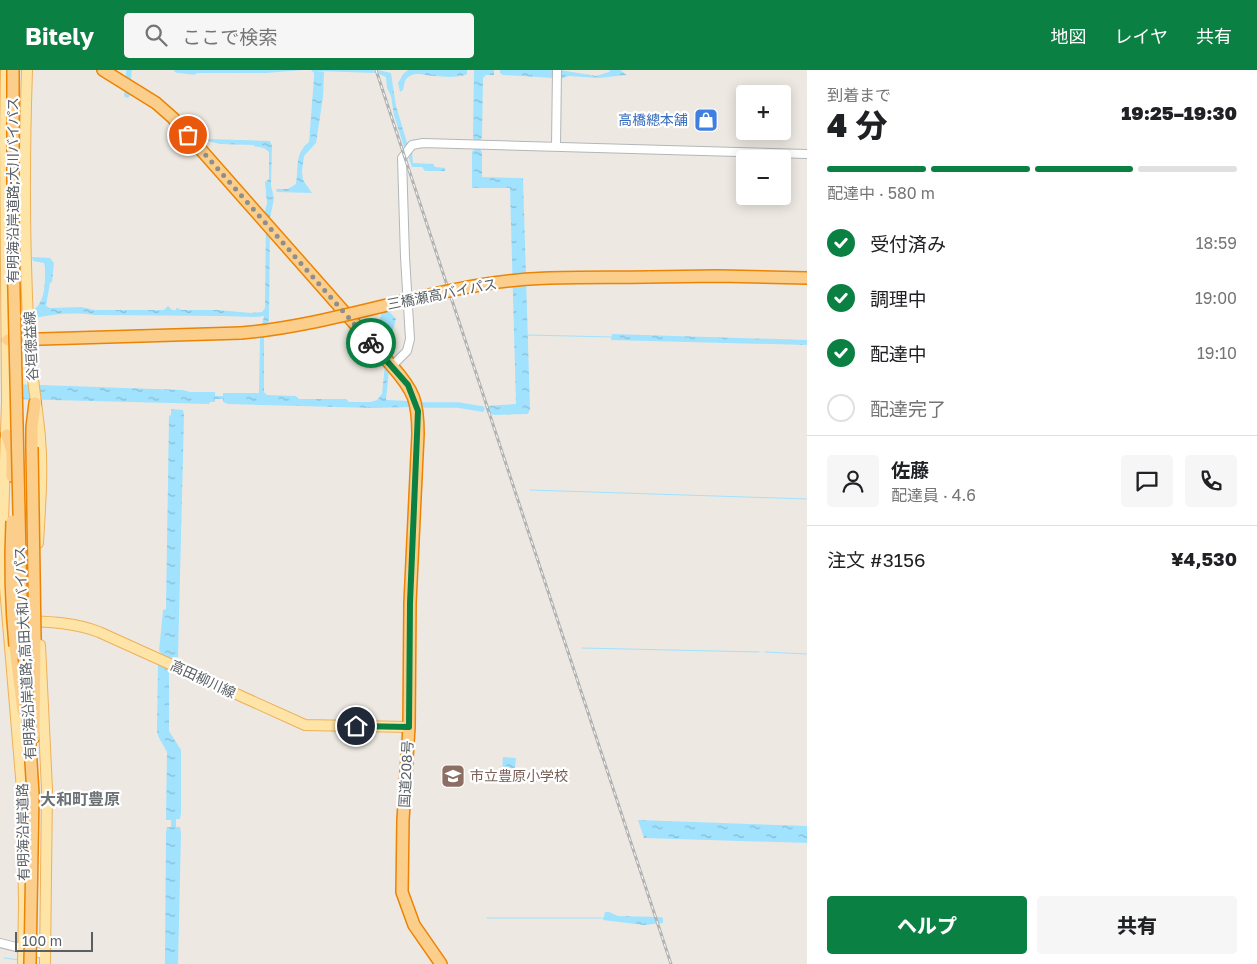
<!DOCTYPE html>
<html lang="ja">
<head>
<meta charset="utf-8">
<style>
	body { margin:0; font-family:"Golos Text","Noto Sans JP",sans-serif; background:#f6f6f6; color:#202124; height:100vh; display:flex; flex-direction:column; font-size:19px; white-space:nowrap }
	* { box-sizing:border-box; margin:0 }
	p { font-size:16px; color:#757577 }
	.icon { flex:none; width:28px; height:28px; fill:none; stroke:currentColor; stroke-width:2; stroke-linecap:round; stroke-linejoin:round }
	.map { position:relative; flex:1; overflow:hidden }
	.drawer { display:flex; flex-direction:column; background:#fff; width:450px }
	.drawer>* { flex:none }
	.controls { position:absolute; left:736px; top:15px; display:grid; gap:10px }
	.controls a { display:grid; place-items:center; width:55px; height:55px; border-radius:5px; background:#fff; box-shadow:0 2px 12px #0003; font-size:25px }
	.scale { position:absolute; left:15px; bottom:12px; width:78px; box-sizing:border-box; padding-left:5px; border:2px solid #5a5f63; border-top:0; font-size:14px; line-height:18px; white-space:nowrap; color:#5a5f63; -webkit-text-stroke:4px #fff; paint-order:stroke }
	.pin { position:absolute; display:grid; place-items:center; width:42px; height:42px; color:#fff; margin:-21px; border:2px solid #fff; border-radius:50%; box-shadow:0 1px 5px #0007 }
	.courier { position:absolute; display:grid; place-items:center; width:50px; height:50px; margin:-25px; border:4px solid #0b8043; border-radius:50%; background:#fff; color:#222; box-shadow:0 1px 6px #0007 }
	.head em { font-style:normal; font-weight:800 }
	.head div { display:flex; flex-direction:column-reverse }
	.head { display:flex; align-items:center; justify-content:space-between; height:85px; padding:0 20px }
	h1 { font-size:32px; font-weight:800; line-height:38px }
	.bar { display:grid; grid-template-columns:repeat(4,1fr); gap:8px 5px; align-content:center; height:60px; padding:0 20px }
	.bar i { height:6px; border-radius:4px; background:#e0e0e0 }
	.bar .on { background:#0b8043 }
	.bar p { grid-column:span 4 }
	.line { display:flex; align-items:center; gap:12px; padding:0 20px; border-top:1px solid #e0e0e0 }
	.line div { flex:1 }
	.round { display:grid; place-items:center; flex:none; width:52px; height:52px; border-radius:5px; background:#f6f6f6 }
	ol { padding:0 20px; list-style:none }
	li { display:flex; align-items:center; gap:15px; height:55px }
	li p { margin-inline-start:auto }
	li .icon { padding:5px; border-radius:50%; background:#0b8043; color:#fff; stroke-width:4 }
	li:last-child { color:#757577 }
	li i { width:28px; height:28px; border:2px solid #e0e0e0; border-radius:50% }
	.primary-button { display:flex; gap:10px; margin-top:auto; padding:10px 20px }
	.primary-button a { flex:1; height:58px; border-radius:5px; background:#0b8043; color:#fff; font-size:20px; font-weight:800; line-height:58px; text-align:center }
	.primary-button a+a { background:#f6f6f6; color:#202124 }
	header { display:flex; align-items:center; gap:30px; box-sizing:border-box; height:70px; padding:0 25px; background:#0b8043; color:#fff }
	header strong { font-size:24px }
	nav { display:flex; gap:28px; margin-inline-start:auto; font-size:18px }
	.search { width:350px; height:45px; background:#f6f6f6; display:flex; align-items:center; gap:12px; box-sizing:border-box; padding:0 18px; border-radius:5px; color:#757577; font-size:19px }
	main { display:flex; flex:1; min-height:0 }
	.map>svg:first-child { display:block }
	.water { fill:url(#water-ripples) }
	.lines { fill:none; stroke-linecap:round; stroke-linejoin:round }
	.stream { stroke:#a1e2fe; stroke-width:1 }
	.canal { stroke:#a1e2fe; stroke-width:5.5 }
	.minor-casing { stroke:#b3b6b9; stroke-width:10 }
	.major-casing { stroke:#efb059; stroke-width:12 }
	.highway-casing { stroke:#ec8303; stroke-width:14 }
	.minor { stroke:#fff; stroke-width:8 }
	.major { stroke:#fee4a6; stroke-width:10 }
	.highway { stroke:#fbcf8b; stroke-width:11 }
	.rail-casing { stroke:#b1b2b3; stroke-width:3 }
	.rail { stroke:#fff; stroke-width:1; stroke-dasharray:4; stroke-linecap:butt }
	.highway-bridge-casing { stroke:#ec8303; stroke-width:14; stroke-linecap:butt }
	.highway-bridge { stroke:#fbcf8b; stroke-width:11 }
	.done { stroke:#8d8f8f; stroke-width:5; stroke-dasharray:0 9 }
	.route { stroke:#0b8043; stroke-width:6 }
	.labels { text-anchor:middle; stroke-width:4.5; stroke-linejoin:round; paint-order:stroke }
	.shop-label { font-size:14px; fill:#366cbe; stroke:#fff; text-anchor:end }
	.street-label { font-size:14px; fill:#5a5f63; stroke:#fff }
	.education-label { font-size:14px; fill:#785e54; stroke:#fff; text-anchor:start }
	.quarter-label { font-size:16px; font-weight:bold; fill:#6b7175; stroke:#fff }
</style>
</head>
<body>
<header>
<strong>Bitely</strong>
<div class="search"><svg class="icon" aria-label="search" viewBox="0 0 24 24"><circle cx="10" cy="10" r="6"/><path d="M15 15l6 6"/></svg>ここで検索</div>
<nav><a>地図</a><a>レイヤ</a><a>共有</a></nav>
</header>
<main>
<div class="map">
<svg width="807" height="894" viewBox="0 0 807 894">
	<defs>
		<pattern id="water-ripples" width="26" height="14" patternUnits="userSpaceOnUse" patternTransform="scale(1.25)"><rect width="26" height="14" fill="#a1e2fe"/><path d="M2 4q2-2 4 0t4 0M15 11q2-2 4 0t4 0" fill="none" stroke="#86bad1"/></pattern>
	</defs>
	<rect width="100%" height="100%" fill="#ede9e2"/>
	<g class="water">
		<path d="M 187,0 L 303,0 L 266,3 L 187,3 Z"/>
		<path d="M 311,0 L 374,0 L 375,3 L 316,1 L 324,2 L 323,27 L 316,73 L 304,86 L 302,101 L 303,110 L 312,123 L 277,122 L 276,119 L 288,119 L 296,114 C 299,97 294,84 309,72 L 314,8 L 314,3 Z"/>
		<path d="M 378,0 L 391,3 L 396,36 L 408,76 L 405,80 L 394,45 L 391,26 L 387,18 L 386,7 L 379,4 Z"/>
		<path d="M 408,0 L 467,0 L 467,4 C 459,8 444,7 435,6 C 424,6 415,0 406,9 C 404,12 404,16 403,20 L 400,22 L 398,13 L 404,3 Z"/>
		<path d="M 474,0 L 494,0 L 494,5 L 486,5 L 483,8 L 482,67 C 479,72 478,77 482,82 L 482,107 L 523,108 L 530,339 L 528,344 L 495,345 L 487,343 L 485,336 L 516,334 L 510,118 L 472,118 L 472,82 C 476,77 476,73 473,68 Z"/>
		<path d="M 500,0 L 553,0 L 554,8 L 503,5 L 500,3 Z"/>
		<path d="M 560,0 L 596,6 L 609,2 L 610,0 L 620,0 L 627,5 L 598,8 L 569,6 L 560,9 Z"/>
		<path d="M 209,69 L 270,71 L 272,76 L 271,115 L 274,129 L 270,148 L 269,249 L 264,267 L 264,322 L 267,325 L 296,326 L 299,329 L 346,329 L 349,332 L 371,332 L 377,330 L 382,324 L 386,284 L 386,263 L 380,248 L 382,242 L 388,240 L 396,249 L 393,260 L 393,285 L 389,286 L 389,300 L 386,330 L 409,331 L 411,337 L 373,338 L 228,334 L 223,332 L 223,329 L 215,329 L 215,332 L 210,332 L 209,334 L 13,329 L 13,314 L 183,320 L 190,322 L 215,322 L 215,326 L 223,326 L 223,323 L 259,323 L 260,266 L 264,246 L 256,247 L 222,246 L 94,245 C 73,242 54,244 34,248 L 34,239 C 46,232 45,210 45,197 L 44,193 L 33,191 L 32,187 L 50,188 L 54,193 L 52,212 L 50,213 L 46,236 L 50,238 L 81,237 L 95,240 L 164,240 L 168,236 L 172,240 L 176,240 L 176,238 L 180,239 L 181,240 L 218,240 L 251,243 L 262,242 L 265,238 L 266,149 L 264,145 L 267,133 L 265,112 L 269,109 L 269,82 L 264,78 L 254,76 L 254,75 L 220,74 L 208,71 Z"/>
		<path d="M 412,81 L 413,93 L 433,94 L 435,97 L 445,98 L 445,101 L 425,101 L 422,97 L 412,97 L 409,88 Z"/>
		<path d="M 612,264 L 807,270 L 807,275 L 611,270 Z"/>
		<path d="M 171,339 L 183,340 L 184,346 L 178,587 L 166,588 L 163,594 L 169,603 L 169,661 L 181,680 L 181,743 L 180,749 L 176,749 L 176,757 L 180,757 L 181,763 L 178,894 L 165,894 L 166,762 L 167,757 L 171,757 L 171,750 L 166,750 L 167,682 L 158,666 L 157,661 L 158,593 L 161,583 L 159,581 L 163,540 L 166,539 L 169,346 L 171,345 Z"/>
		<path d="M 503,687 L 516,688 L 514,707 L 502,706 Z"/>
		<path d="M 638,750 L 807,756 L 807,773 L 644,768 Z"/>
		<path d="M 605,842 L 609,842 L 618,846 L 660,847 L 663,848 L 663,853 L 644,855 L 603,850 Z"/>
	</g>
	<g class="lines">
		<g class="stream">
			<path d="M 527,265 L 612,267"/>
			<path d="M 530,420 L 807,429"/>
			<path d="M 582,578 L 759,582"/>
			<path d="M 765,582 L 807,584"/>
			<path d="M 487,848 L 604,848"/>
			<path d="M 4,888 L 20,890"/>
		</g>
		<g class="canal">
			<path d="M 177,0 L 194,2"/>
			<path d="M 127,25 L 129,0"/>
			<path d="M 422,335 L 458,335 L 482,339"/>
		</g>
		<g class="minor-casing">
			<g id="minor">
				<path d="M 556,76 L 557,0"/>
				<path d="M 392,296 L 407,281 L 410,269 L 405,187 L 402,88 L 412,75 L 423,73 L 807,84"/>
				<path d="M 0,873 L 44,884"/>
			</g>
		</g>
		<g class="major-casing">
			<g id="major">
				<path d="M 6,0 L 5,69 L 7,332 L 2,482 L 22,719 L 24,833 L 23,894"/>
				<path d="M 27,0 C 24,89 24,180 29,269 C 31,302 37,334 40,367 C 43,403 40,438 38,473"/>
				<path d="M 28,551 C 53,552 76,553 99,562 L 305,655 L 409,657"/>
				<path d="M 40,575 L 47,719 L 45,894"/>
			</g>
		</g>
		<g class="highway-casing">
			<g id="highway">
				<path d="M 103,0 L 156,33 L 173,48 L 392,296 C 414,321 418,331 418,364 L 410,533 L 409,657 L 403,750 L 402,822 L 414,855 L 441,894"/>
				<path d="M 648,207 L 718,206 L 807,208"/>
				<path d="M 8,270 L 241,263"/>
				<path d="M 7,365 L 12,382 L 12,406"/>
				<path d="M 32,377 L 32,357 L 35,333"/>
				<path d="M 15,576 L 23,641"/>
				<path d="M 34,667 L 35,568"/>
			</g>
		</g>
		<use href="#minor" class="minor"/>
		<use href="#major" class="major"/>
		<use href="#highway" class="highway"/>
		<g class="rail-casing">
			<path id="rail" d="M 376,0 L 671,894"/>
		</g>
		<use href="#rail" class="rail"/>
		<g class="highway-bridge-casing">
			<g id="highway-bridge">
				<path d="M 13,0 L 13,177 L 21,532 L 33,724 L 30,894"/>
				<path d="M 241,263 C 323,256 400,228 480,215 C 535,205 592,208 648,207"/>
				<path d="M 32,377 L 35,568"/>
				<path d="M 12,451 C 10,493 11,534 15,576"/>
			</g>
		</g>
		<use href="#highway-bridge" class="highway-bridge"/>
	</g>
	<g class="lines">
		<path class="done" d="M 188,65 L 371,273"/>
		<path class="route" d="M 356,656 L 409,657 L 410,533 L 418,341 L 408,315 L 371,273"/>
	</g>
	<defs>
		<g id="shop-square" transform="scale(1.25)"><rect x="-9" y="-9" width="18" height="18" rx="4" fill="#3f7fe0" stroke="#fff"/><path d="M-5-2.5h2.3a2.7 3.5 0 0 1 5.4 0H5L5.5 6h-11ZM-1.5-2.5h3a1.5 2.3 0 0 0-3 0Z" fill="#fff"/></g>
		<g id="school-square" transform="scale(1.25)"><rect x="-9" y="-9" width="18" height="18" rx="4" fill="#8d6e63" stroke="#fff"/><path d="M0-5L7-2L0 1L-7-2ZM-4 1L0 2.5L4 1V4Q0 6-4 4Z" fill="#fff"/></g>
	</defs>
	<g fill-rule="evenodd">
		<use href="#shop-square" x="706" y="50"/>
		<use href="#school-square" x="453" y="706"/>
	</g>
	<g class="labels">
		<g class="shop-label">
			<text x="688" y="55">高橋總本舗</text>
		</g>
		<g class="street-label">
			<text transform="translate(13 120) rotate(-90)" y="5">有明海沿岸道路;大川バイパス</text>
			<text transform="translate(442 224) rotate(-11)" y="5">三橋瀬高バイパス</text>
			<text transform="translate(31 276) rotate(-93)" y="5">谷垣徳益線</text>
			<text transform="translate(25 583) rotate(-93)" y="5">有明海沿岸道路;高田大和バイパス</text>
			<text transform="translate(203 609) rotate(25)" y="5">高田柳川線</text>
			<text transform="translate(406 704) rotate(-87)" y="5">国道208号</text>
			<text transform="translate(23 762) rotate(-91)" y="5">有明海沿岸道路</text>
		</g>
		<g class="education-label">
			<text x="470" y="711">市立豊原小学校</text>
		</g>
		<g class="quarter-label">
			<text x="80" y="735">大和町豊原</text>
		</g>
	</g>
</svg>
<div class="controls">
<a>+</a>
<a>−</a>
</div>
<div class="scale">100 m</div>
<div class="pin" style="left:188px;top:65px;background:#ea580c"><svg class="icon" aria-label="bag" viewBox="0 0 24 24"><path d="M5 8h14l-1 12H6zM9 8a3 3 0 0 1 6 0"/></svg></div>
<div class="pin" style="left:356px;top:656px;background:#1f2937"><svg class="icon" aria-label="home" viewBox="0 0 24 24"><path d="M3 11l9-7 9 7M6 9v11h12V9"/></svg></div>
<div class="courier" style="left:371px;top:273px"><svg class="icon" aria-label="bike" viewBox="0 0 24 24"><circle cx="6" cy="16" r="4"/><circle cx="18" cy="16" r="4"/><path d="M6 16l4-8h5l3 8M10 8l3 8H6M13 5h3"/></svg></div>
</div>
<section class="drawer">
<div class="head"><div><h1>4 分</h1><p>到着まで</p></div><em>19:25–19:30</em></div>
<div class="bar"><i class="on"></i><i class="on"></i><i class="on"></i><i></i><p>配達中 · 580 m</p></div>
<ol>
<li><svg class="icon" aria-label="check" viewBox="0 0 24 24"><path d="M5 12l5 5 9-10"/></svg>受付済み<p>18:59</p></li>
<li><svg class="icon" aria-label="check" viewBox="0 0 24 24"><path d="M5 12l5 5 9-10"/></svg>調理中<p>19:00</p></li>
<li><svg class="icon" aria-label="check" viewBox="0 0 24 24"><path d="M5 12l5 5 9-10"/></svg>配達中<p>19:10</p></li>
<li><i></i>配達完了</li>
</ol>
<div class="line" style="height:90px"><a class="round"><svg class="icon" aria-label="person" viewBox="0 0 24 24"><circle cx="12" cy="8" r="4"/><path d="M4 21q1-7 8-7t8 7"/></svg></a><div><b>佐藤</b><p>配達員 · 4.6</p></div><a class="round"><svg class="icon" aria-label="chat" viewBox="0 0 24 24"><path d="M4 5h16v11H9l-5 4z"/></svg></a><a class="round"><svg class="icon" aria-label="phone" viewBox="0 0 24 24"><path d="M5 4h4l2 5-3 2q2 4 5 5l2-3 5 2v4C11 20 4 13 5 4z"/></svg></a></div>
<div class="line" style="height:65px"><div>注文 #3156</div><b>¥4,530</b></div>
<div class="primary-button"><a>ヘルプ</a><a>共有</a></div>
</section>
</main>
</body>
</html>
